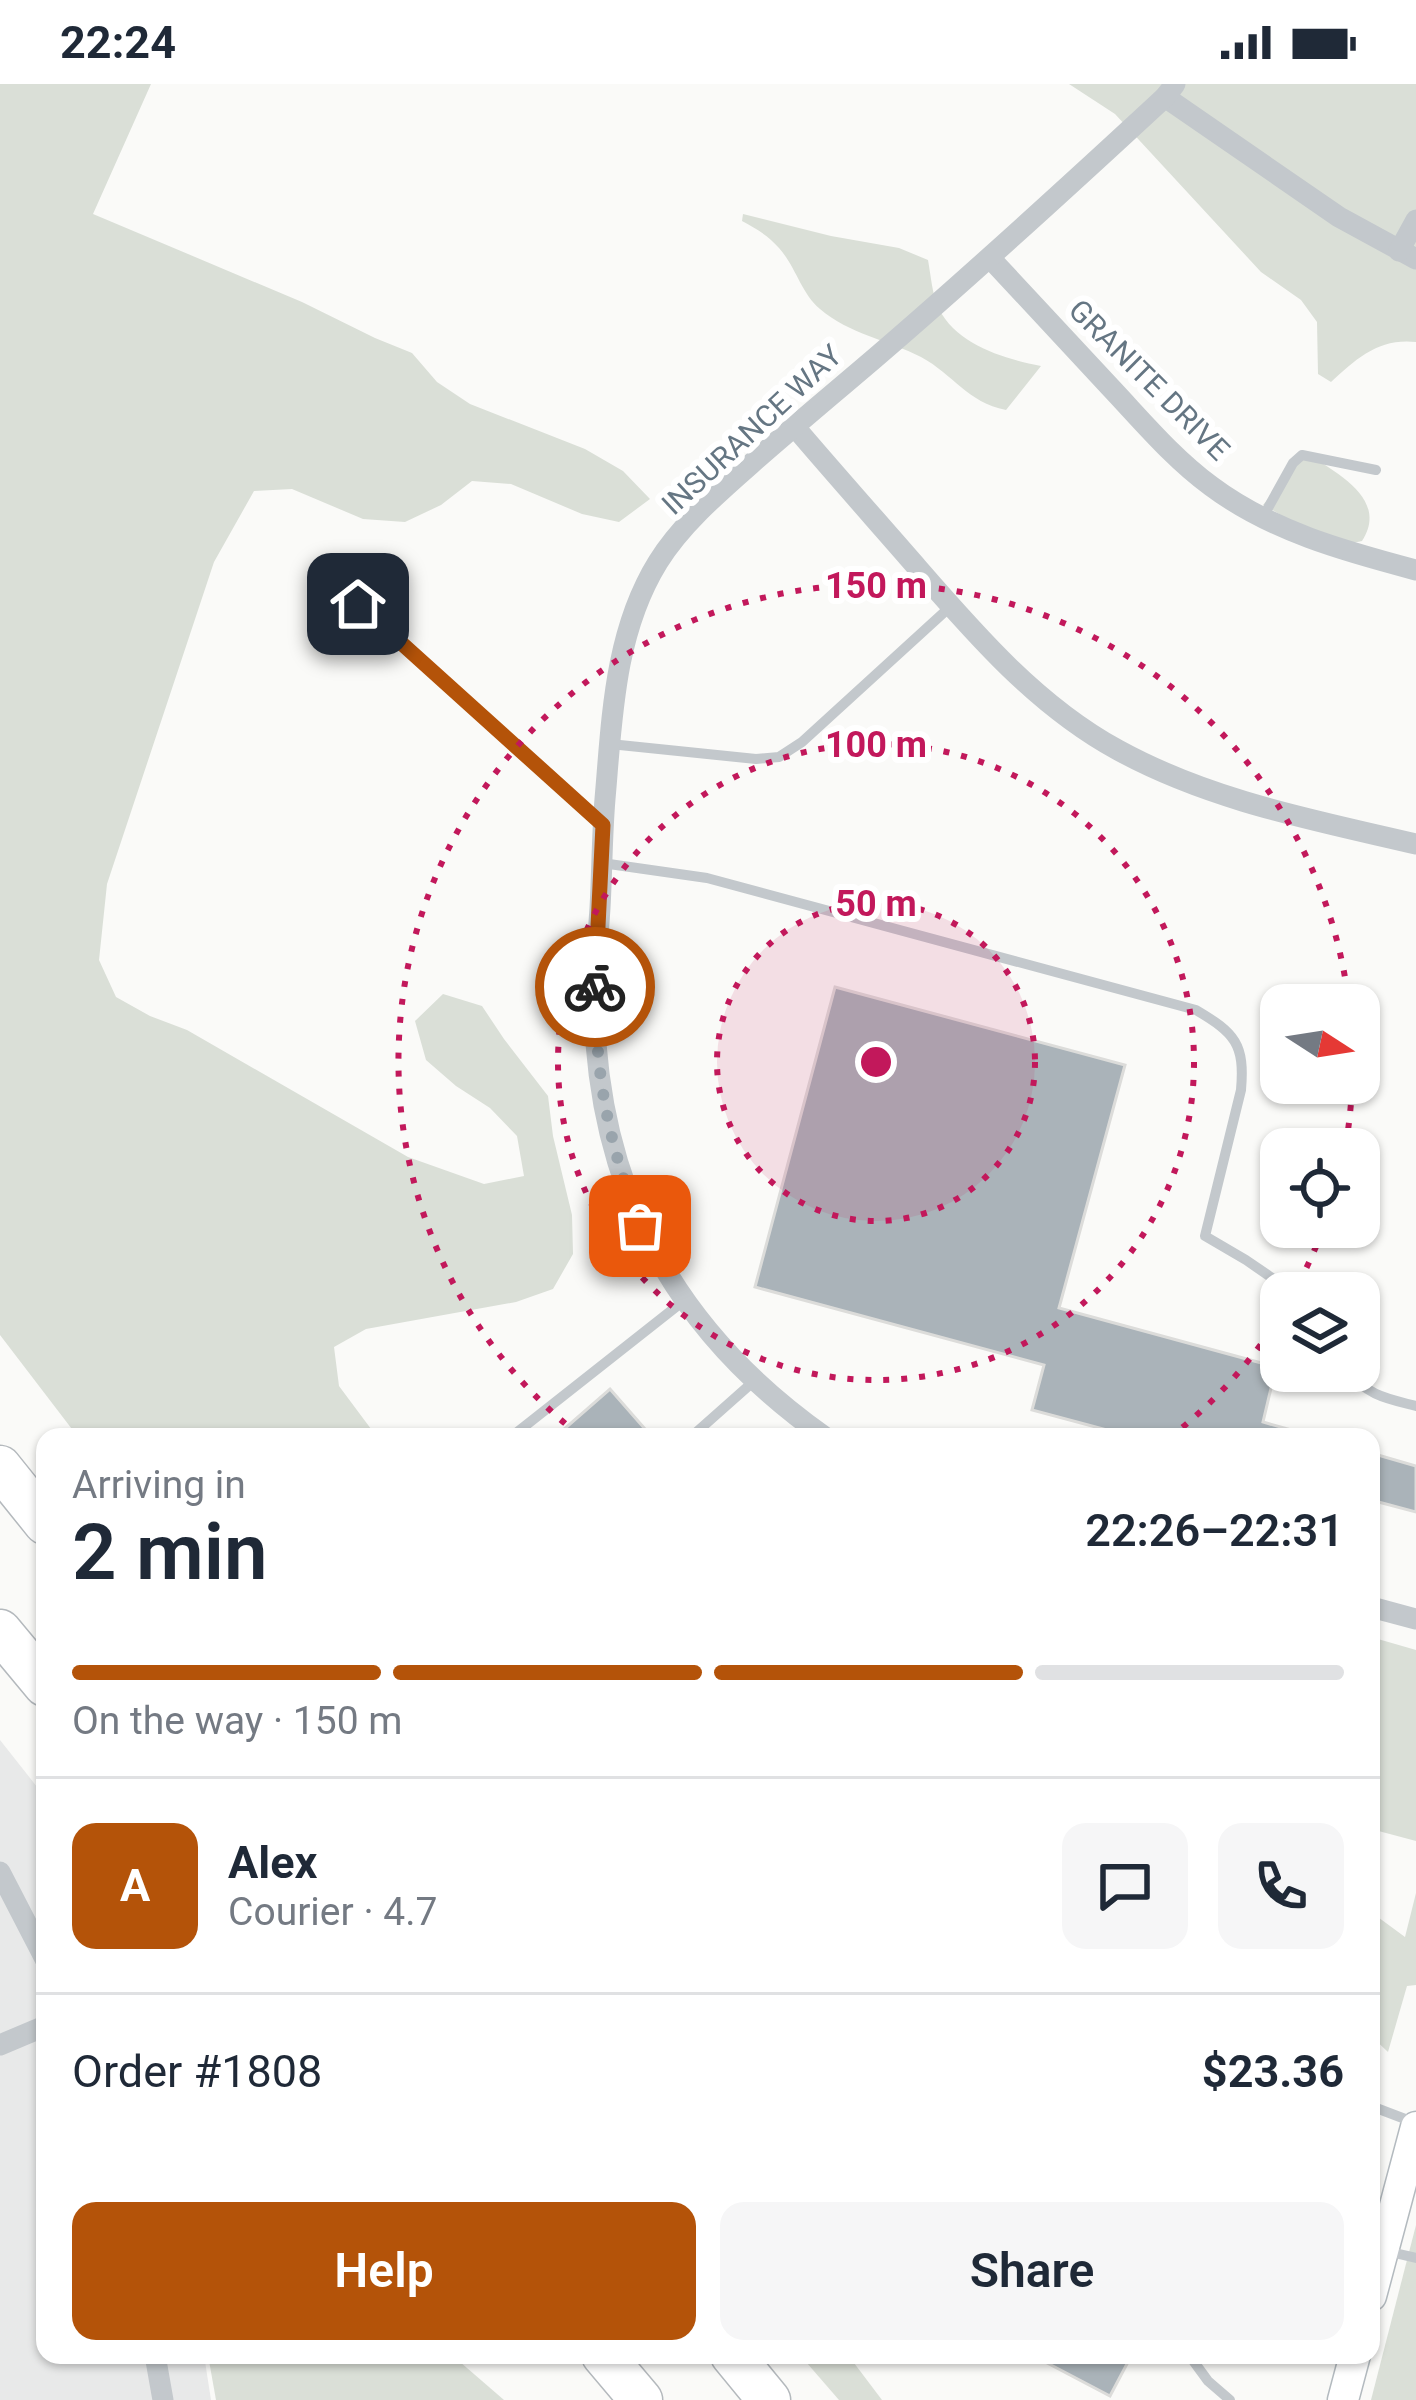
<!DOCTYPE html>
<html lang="en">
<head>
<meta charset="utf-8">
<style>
	body { margin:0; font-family:Roboto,sans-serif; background:#f6f6f7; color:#1f2937; height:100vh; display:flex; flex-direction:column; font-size:45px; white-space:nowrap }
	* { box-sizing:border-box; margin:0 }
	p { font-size:39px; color:#747a83 }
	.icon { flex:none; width:66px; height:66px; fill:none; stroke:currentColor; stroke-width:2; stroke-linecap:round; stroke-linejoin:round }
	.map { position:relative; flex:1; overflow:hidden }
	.drawer { position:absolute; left:36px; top:1344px; width:1344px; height:936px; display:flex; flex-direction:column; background:#fff; border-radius:24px; box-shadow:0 3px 9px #0004 }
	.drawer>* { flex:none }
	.needle { width:78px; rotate:102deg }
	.fabs { position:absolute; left:1260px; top:900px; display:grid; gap:24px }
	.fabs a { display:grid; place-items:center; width:120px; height:120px; border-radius:24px; background:#fff; box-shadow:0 3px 9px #0004; font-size:60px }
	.pin { position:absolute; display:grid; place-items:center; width:102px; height:102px; color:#fff; margin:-51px; border-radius:24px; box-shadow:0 6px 18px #0006 }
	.courier { position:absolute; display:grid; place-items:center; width:120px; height:120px; margin:-60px; border:9px solid #b45309; border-radius:50%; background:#fff; color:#222; box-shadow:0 3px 15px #0007 }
	.overview em { font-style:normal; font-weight:600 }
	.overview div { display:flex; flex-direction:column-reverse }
	.overview { display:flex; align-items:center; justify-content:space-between; height:204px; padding:0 36px }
	h1 { font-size:78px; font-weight:600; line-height:90px }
	.bar { display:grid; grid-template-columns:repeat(4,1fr); gap:18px 12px; align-content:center; height:144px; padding:0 36px }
	.bar i { height:15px; border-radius:9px; background:#e0e1e3 }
	.bar .active { background:#b45309 }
	.bar p { grid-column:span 4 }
	.line { display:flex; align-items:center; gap:30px; padding:0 36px; border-top:3px solid #e0e1e3 }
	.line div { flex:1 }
	.round { display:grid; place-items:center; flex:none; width:126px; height:126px; border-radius:24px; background:#f6f6f7 }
	.cta { display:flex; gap:24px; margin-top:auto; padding:24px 36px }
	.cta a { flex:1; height:138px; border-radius:24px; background:#b45309; color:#fff; font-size:48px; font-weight:600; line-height:138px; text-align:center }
	.cta a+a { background:#f6f6f7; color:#1f2937 }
	.status { display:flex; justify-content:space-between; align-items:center; height:84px; padding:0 60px; background:#fff; direction:ltr }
	.status svg { height:33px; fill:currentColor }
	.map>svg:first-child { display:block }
	.built { fill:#e8e9e9 }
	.green { fill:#dadfd7 }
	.building { fill:#aab3b9; stroke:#dcdcda; stroke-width:3 }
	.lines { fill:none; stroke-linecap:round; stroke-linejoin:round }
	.secondary-casing { stroke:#b3babf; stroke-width:33 }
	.highway-casing { stroke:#b4b9bd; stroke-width:45 }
	.lane { stroke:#c3c8cc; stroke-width:10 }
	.street { stroke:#c3c8cc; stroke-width:21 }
	.secondary { stroke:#fff; stroke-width:30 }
	.highway { stroke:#fff; stroke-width:42 }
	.done { stroke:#99a4ac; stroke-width:12; stroke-dasharray:0 21.6 }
	.route { stroke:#b45309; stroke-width:15 }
	.ring { fill:none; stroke:#c2185b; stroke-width:6; stroke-dasharray:6 12 }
	.labels { text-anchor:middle; stroke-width:12; stroke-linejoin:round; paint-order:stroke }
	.street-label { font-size:30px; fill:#657683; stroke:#fff }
	.centre { fill:#c2185b; stroke:#fff; stroke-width:6 }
	.ring-label { font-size:36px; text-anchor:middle; font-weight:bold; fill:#c2185b; stroke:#fff; stroke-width:12; stroke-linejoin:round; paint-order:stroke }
</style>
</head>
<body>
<div class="status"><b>22:24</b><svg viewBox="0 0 49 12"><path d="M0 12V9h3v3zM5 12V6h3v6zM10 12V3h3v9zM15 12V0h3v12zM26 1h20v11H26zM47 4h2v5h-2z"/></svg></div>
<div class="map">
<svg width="1416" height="2316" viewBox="0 0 1416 2316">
	<rect width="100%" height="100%" fill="#fafaf8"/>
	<path class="built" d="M 0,1656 L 45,1713 L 45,2271 L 204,2271 L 211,2316 L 0,2316 Z"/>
	<g class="green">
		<path d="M 0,0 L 151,0 L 93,130 L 302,218 L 375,254 L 412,269 L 437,298 L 470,320 L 585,365 L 623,387 L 650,415 L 619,438 L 582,430 L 511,400 L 472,397 L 441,421 L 405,438 L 363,435 L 292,405 L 254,407 L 214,478 L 107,800 L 99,876 L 116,913 L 150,932 L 187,946 L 408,1073 L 484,1100 L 524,1092 L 517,1052 L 490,1024 L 456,1002 L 426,976 L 415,937 L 443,910 L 482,922 L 504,955 L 548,1012 L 553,1052 L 572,1131 L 573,1170 L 553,1205 L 516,1218 L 366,1245 L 334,1263 L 339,1302 L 377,1353 L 78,1353 L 0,1251 Z"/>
		<path d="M 1069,0 L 1416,0 L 1416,258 C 1379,254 1357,274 1331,298 L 1318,290 L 1317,238 L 1301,216 L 1261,188 L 1115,30 Z"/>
		<path d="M 743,130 L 831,152 L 899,164 L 928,176 C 931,192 932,211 939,225 C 957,261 1005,275 1041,282 L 1006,326 C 967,318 954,291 921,273 C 888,256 849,250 820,225 C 801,209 796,183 779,164 C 769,152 755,144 742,137 Z"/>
		<path d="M 1306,369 C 1337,389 1389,415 1362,457 C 1328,466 1292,436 1263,421 Z"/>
		<path d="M 1371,1553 L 1416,1566 L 1416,1757 L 1371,1745 Z"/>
		<path d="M 1416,1809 L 1416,1901 L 1407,1902 L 1388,1968 L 1371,1952 L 1371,1828 L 1405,1853 Z"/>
		<path d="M 1416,2141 L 1416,2316 L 1371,2316 Z"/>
		<path d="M 208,2271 L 452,2271 L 504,2316 L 216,2316 Z"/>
		<path d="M 800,2271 L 848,2271 L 882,2316 L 839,2316 Z"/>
	</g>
	<g class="building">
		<path d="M 835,903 L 1125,981 L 1059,1224 L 1276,1283 L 1263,1338 L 1298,1348 L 1298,1353 L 1133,1353 L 1032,1326 L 1044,1281 L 755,1203 Z"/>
		<path d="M 610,1305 L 652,1353 L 555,1353 Z"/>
		<path d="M 1371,1369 L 1416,1382 L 1416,1428 L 1371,1416 Z"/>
		<path d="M 1032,2271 L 1114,2271 L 1128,2278 L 1110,2312 Z"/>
	</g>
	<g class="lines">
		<g class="secondary-casing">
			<g id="secondary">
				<path d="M 1371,2212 L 1416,2043"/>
				<path d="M 1343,2316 L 1355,2271"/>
			</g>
		</g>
		<g class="highway-casing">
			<g id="highway">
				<path d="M 0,1383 L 45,1439"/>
				<path d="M 0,1547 L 45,1601"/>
				<path d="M 603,2271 L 641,2316"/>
				<path d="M 732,2271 L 769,2316"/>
			</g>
		</g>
		<g class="lane">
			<path d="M 1263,433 L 1293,379 L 1302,371 L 1376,386"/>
			<path d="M 358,520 L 601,739"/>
			<path d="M 610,660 L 756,675 L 779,673 L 802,658 L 951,522"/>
			<path d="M 602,779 L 707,794 L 1196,926 C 1235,949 1245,960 1241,1006 L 1205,1152 L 1246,1176 L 1294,1209"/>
			<path d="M 1350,1287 C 1366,1312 1389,1315 1416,1322"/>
			<path d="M 511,1353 L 686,1215"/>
			<path d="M 691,1353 L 753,1298"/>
			<path d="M 1371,2022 L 1413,2038"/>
			<path d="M 1386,2167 L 1416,2174"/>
			<path d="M 1189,2271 L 1208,2297 L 1230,2316"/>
		</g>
		<g class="street">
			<path d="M 1165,13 L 1339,133 L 1416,175"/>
			<path d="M 1399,167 L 1416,136"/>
			<path d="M 991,175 C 1031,218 1071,261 1111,304 C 1143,338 1173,374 1211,402 C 1271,447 1344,467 1416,486"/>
			<path d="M 794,342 C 834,389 875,435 915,481 C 975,550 1037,622 1118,666 C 1211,717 1314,736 1416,760"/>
			<path d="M 825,1353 C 687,1256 609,1128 596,960 C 592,915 597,869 600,824 C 602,788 602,751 605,715 C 612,635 614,549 658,478 C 681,441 718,409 751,380 C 792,344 834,309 875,274 C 974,189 1070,101 1165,13 L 1175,0"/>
			<path d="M 1371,1523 L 1416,1535"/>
			<path d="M 0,1788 L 45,1875"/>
			<path d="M 0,1961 L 45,1942"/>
			<path d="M 155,2271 L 163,2316"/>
		</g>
		<use href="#secondary" class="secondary"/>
		<use href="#highway" class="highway"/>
	</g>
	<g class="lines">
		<path class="done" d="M 595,903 C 596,995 608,1057 640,1142"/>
		<path class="route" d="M 358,520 L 603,741 L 595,903"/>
	</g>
	<circle cx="876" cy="978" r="159" fill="#c2185b" fill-opacity=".12"/>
	<g class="ring">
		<circle cx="876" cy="978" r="159"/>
		<circle cx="876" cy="978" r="318"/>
		<path d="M1352 1003A477 477 0 0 1 1345 1065M1323 1145A477 477 0 0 1 1295 1206M1281 1231A477 477 0 0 1 1173 1351M579 1351A477 477 0 1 1 1349 920"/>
	</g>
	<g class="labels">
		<g class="street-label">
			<text transform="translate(1149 296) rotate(45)" y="10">GRANITE DRIVE</text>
			<text transform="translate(752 346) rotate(-43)" y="10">INSURANCE WAY</text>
		</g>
	</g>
	<circle cx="876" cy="978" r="18" class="centre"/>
	<g class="ring-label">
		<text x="876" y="514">150 m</text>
		<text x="876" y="673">100 m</text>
		<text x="876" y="832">50 m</text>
	</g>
</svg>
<div class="fabs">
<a><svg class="needle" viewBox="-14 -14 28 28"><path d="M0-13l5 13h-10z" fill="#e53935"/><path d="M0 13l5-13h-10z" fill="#747a83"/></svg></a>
<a><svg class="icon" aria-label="locate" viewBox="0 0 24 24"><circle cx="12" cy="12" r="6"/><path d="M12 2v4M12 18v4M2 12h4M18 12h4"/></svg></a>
<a><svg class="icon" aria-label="layers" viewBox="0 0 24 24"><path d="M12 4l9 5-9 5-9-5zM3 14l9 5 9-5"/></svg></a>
</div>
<div class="pin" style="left:640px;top:1142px;background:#ea580c"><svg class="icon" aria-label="bag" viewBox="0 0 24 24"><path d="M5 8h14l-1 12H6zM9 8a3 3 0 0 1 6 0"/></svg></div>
<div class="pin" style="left:358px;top:520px;background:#1f2937"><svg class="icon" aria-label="home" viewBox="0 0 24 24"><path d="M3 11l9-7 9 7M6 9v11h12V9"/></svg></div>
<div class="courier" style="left:595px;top:903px"><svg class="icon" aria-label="bike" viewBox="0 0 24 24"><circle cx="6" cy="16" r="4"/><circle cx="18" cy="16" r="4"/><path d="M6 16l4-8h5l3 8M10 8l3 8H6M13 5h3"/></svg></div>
<section class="drawer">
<div class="overview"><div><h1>2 min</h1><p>Arriving in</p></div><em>22:26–22:31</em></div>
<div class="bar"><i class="active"></i><i class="active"></i><i class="active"></i><i></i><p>On the way · 150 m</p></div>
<div class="line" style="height:216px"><b class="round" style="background:#b45309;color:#fff">A</b><div><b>Alex</b><p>Courier · 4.7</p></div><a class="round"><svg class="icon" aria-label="chat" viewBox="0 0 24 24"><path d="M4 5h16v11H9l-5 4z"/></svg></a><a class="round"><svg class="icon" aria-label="phone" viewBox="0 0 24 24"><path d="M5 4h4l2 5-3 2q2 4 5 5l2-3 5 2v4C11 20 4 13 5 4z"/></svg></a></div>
<div class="line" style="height:156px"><div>Order #1808</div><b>$23.36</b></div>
<div class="cta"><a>Help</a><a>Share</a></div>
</section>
</div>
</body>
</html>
